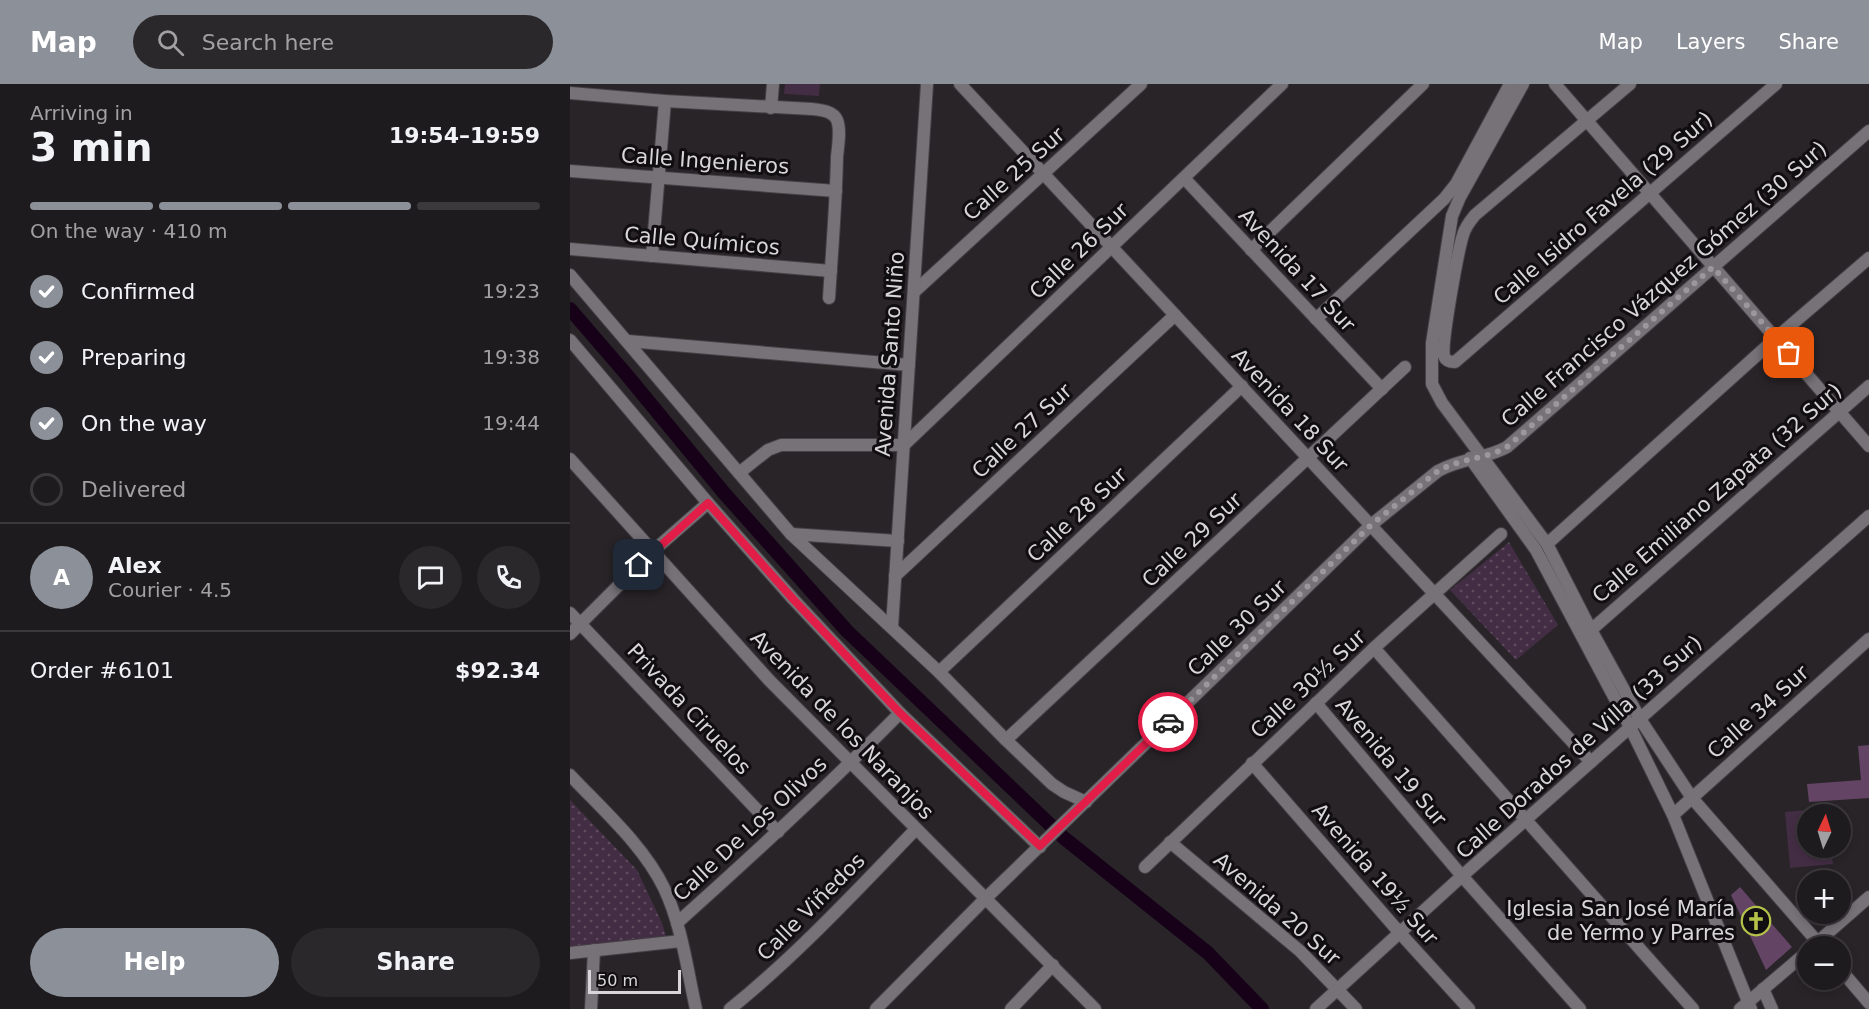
<!DOCTYPE html>
<html lang="en">
<head>
<meta charset="utf-8">
<style>
	body { margin:0; font-family:"DejaVu Sans",sans-serif; background:#2b282b; color:#f1f3f6; height:100vh; display:flex; flex-direction:column; font-size:22px; white-space:nowrap }
	* { box-sizing:border-box; margin:0 }
	p { font-size:20px; color:#a1a1a4 }
	.icon { flex:none; width:33px; height:33px; fill:none; stroke:currentColor; stroke-width:2; stroke-linecap:round; stroke-linejoin:round }
	.map { position:relative; flex:1; overflow:hidden }
	.panel { display:flex; flex-direction:column; background:#1e1b1e; width:570px }
	.panel>* { flex:none }
	.needle { width:39px; rotate:4deg }
	.controls { position:absolute; left:1227px; top:720px; display:grid; gap:12px }
	.controls a { display:grid; place-items:center; width:54px; height:54px; border-radius:50%; background:#1e1b1e; box-shadow:0 3px 9px #0003,0 0 0 2px #3c393c; font-size:30px }
	.scale { position:absolute; left:18px; bottom:15px; width:93px; box-sizing:border-box; padding-left:6px; border:3px solid #d9d6d9; border-top:0; font-size:16px; line-height:21px; white-space:nowrap; color:#d9d6d9; -webkit-text-stroke:4px #100e10; paint-order:stroke }
	.pin { position:absolute; display:grid; place-items:center; width:51px; height:51px; color:#fff; margin:-26px; border-radius:12px; box-shadow:0 3px 9px #0006 }
	.courier { position:absolute; display:grid; place-items:center; width:60px; height:60px; margin:-30px; border:4px solid #e11d48; border-radius:50%; background:#fff; color:#222; box-shadow:0 2px 8px #0007 }
	.head em { font-style:normal; font-weight:700 }
	.head div { display:flex; flex-direction:column-reverse }
	.head { display:flex; align-items:center; justify-content:space-between; height:102px; padding:0 30px }
	h1 { font-size:39px; font-weight:700; line-height:45px }
	.bar { display:grid; grid-template-columns:repeat(4,1fr); gap:9px 6px; align-content:center; height:72px; padding:0 30px }
	.bar i { height:8px; border-radius:4px; background:#3c393c }
	.bar .current { background:#8c9099 }
	.bar p { grid-column:span 4 }
	.line { display:flex; align-items:center; gap:15px; padding:0 30px; border-top:2px solid #3c393c }
	.line div { flex:1 }
	.round { display:grid; place-items:center; flex:none; width:63px; height:63px; border-radius:32px; background:#2b282b }
	ol { padding:0 30px; list-style:none }
	li { display:flex; align-items:center; gap:18px; height:66px }
	li p { margin-inline-start:auto }
	li .icon { padding:6px; border-radius:50%; background:#8c9099; color:#fff; stroke-width:4 }
	li:last-child { color:#a1a1a4 }
	li i { width:33px; height:33px; border:3px solid #3c393c; border-radius:50% }
	.primary-button { display:flex; gap:12px; margin-top:auto; padding:12px 30px }
	.primary-button a { flex:1; height:69px; border-radius:36px; background:#8c9099; color:#fff; font-size:24px; font-weight:700; line-height:69px; text-align:center }
	.primary-button a+a { background:#2b282b; color:#f1f3f6 }
	header { display:flex; align-items:center; gap:36px; box-sizing:border-box; height:84px; padding:0 30px; background:#8c9099; color:#fff }
	header strong { font-size:28px }
	nav { display:flex; gap:33px; margin-inline-start:auto; font-size:21px }
	.search { width:420px; height:54px; background:#2b282b; display:flex; align-items:center; gap:15px; box-sizing:border-box; padding:0 21px; border-radius:33px; color:#a1a1a4; font-size:22px }
	main { display:flex; flex:1; min-height:0 }
	.map>svg:first-child { display:block }
	.grass { fill:url(#grass-dots) }
	.pitch { fill:#432d44 }
	.lines { fill:none; stroke-linecap:round; stroke-linejoin:round }
	.canal { stroke:#170119; stroke-width:14 }
	.building { fill:#634464 }
	.street-casing { stroke:#454145; stroke-width:14 }
	.street { stroke:#777277; stroke-width:12 }
	.done { stroke:#9b989b; stroke-width:6; stroke-dasharray:0 10.8 }
	.route { stroke:#e11d48; stroke-width:8 }
	.labels { text-anchor:middle; stroke-width:6; stroke-linejoin:round; paint-order:stroke }
	.street-label { font-size:21px; fill:#d9d6d9; stroke:#100e10 }
	.poi-label { font-size:21px; fill:#d9d6d9; stroke:#100e10; text-anchor:end }
</style>
</head>
<body>
<header>
<strong>Map</strong>
<div class="search"><svg class="icon" aria-label="search" viewBox="0 0 24 24"><circle cx="10" cy="10" r="6"/><path d="M15 15l6 6"/></svg>Search here</div>
<nav><a>Map</a><a>Layers</a><a>Share</a></nav>
</header>
<main>
<section class="panel">
<div class="head"><div><h1>3 min</h1><p>Arriving in</p></div><em>19:54–19:59</em></div>
<div class="bar"><i class="current"></i><i class="current"></i><i class="current"></i><i></i><p>On the way · 410 m</p></div>
<ol>
<li><svg class="icon" aria-label="check" viewBox="0 0 24 24"><path d="M5 12l5 5 9-10"/></svg>Confirmed<p>19:23</p></li>
<li><svg class="icon" aria-label="check" viewBox="0 0 24 24"><path d="M5 12l5 5 9-10"/></svg>Preparing<p>19:38</p></li>
<li><svg class="icon" aria-label="check" viewBox="0 0 24 24"><path d="M5 12l5 5 9-10"/></svg>On the way<p>19:44</p></li>
<li><i></i>Delivered</li>
</ol>
<div class="line" style="height:108px"><b class="round" style="background:#8c9099;color:#fff">A</b><div><b>Alex</b><p>Courier · 4.5</p></div><a class="round"><svg class="icon" aria-label="chat" viewBox="0 0 24 24"><path d="M4 5h16v11H9l-5 4z"/></svg></a><a class="round"><svg class="icon" aria-label="phone" viewBox="0 0 24 24"><path d="M5 4h4l2 5-3 2q2 4 5 5l2-3 5 2v4C11 20 4 13 5 4z"/></svg></a></div>
<div class="line" style="height:78px"><div>Order #6101</div><b>$92.34</b></div>
<div class="primary-button"><a>Help</a><a>Share</a></div>
</section>
<div class="map">
<svg width="1299" height="925" viewBox="0 0 1299 925">
	<defs>
		<pattern id="grass-dots" width="8" height="8" patternUnits="userSpaceOnUse" patternTransform="scale(1.5)"><rect width="8" height="8" fill="#432d44"/><path d="M2 2h.1M6 6h.1" fill="none" stroke="#5e4b5e" stroke-width="1.8" stroke-linecap="round"/></pattern>
	</defs>
	<rect width="100%" height="100%" fill="#282428"/>
	<g class="grass">
		<path d="M 939,458 L 988,541 L 946,576 L 880,506 Z"/>
		<path d="M 0,716 L 67,786 L 92,839 L 96,852 L 0,863 Z"/>
	</g>
	<g class="pitch">
		<path d="M 215,0 L 250,0 L 249,12 L 214,10 Z"/>
		<path d="M 1257,724 L 1258,730 L 1238,730 L 1238,764 L 1261,764 L 1263,780 L 1220,784 L 1215,728 Z"/>
	</g>
	<g class="lines">
		<path class="canal" d="M 0,225 L 56,290 L 154,409 L 277,547 L 494,754 L 638,869 L 692,925"/>
	</g>
	<g class="building">
		<path d="M 1299,661 L 1299,714 L 1239,718 L 1237,700 L 1291,696 L 1288,662 Z"/>
		<path d="M 1170,803 L 1222,863 L 1196,886 L 1161,811 Z"/>
	</g>
	<g class="lines">
		<g class="street-casing">
			<g id="street">
				<path d="M 390,0 L 1021,678"/>
				<path d="M 953,0 L 890,113 L 882,132 L 862,259 L 862,300 L 872,319 L 977,460 L 1021,546 L 1070,635 L 1122,714 L 1251,862"/>
				<path d="M 985,0 L 1299,362"/>
				<path d="M 1060,0 L 905,131 C 900,137 895,143 893,151 C 888,167 871,259 874,272 C 876,277 879,278 885,278 L 1206,0"/>
				<path d="M 0,9 L 95,17 L 242,25 C 251,26 263,27 267,36 C 271,46 268,62 267,73 C 266,120 262,167 259,214"/>
				<path d="M 201,24 L 203,0"/>
				<path d="M 0,87 L 266,107"/>
				<path d="M 614,94 L 812,305"/>
				<path d="M 0,165 L 261,187"/>
				<path d="M 681,166 L 853,0"/>
				<path d="M 82,172 L 95,17"/>
				<path d="M 0,191 L 221,450 L 369,588 L 436,656 L 482,700 L 494,708 L 516,718"/>
				<path d="M 344,208 L 571,0"/>
				<path d="M 746,235 L 874,115 L 886,100 L 940,0"/>
				<path d="M 0,256 L 138,419 L 223,515 L 330,629 L 470,763"/>
				<path d="M 58,257 L 339,281"/>
				<path d="M 900,374 L 966,466 L 1060,643 L 1103,731 L 1181,925"/>
				<path d="M 0,375 L 199,596 L 525,925"/>
				<path d="M 169,389 L 198,366 L 211,361 L 334,361 L 712,0"/>
				<path d="M 221,450 L 328,457"/>
				<path d="M 977,460 L 1206,254 L 1299,174"/>
				<path d="M 325,492 L 605,231"/>
				<path d="M 0,529 L 208,748"/>
				<path d="M 322,543 L 357,0"/>
				<path d="M 1021,546 L 1299,302"/>
				<path d="M 0,550 L 83,467 L 138,419"/>
				<path d="M 804,564 L 1123,925"/>
				<path d="M 369,588 L 672,302"/>
				<path d="M 746,619 L 892,792 L 1010,925"/>
				<path d="M 436,656 L 835,283"/>
				<path d="M 682,679 L 829,848 L 899,925"/>
				<path d="M 0,691 C 32,725 74,762 94,804 C 112,842 117,885 126,925"/>
				<path d="M 1103,731 L 1299,555"/>
				<path d="M 600,758 L 730,867 L 786,925"/>
				<path d="M 575,783 L 804,564 L 931,450"/>
				<path d="M 107,839 C 183,771 258,702 330,629"/>
				<path d="M 1243,862 L 1299,813"/>
				<path d="M 0,869 L 111,857"/>
				<path d="M 1270,885 L 1299,919"/>
				<path d="M 1193,905 L 1202,925"/>
				<path d="M 21,925 L 24,866"/>
				<path d="M 160,925 C 227,871 286,807 346,745"/>
				<path d="M 306,925 L 415,815 L 801,441 L 868,387 C 891,374 916,375 937,363 L 1299,47"/>
				<path d="M 441,925 L 483,881"/>
				<path d="M 746,925 L 892,792 L 1299,432"/>
				<path d="M 1170,925 L 1238,867"/>
			</g>
		</g>
		<use href="#street" class="street"/>
	</g>
	<g class="lines">
		<path class="done" d="M 598,638 L 801,441 L 868,387 C 892,374 916,375 937,363 L 1143,183 L 1219,269"/>
		<path class="route" d="M 69,481 L 138,419 L 223,515 L 330,629 L 470,762 L 598,638"/>
	</g>
	<defs>
		<g id="church-ring" transform="scale(1.5)"><circle r="9.5" fill="#100e10" stroke="#b4c24a" stroke-width="1.5"/><path d="M-1.2-6h2.4v3.5h3.3v2.4h-3.3V6h-2.4V-.1h-3.3v-2.4h3.3Z" fill="#b4c24a"/></g>
	</defs>
	<g fill-rule="evenodd">
		<use href="#church-ring" x="1186" y="837"/>
	</g>
	<g class="labels">
		<g class="street-label">
			<text transform="translate(135 77) rotate(4)" y="7">Calle Ingenieros</text>
			<text transform="translate(444 90) rotate(-42)" y="7">Calle 25 Sur</text>
			<text transform="translate(1033 124) rotate(-41)" y="7">Calle Isidro Favela (29 Sur)</text>
			<text transform="translate(132 157) rotate(5)" y="7">Calle Químicos</text>
			<text transform="translate(509 167) rotate(-44)" y="7">Calle 26 Sur</text>
			<text transform="translate(727 186) rotate(47)" y="7">Avenida 17 Sur</text>
			<text transform="translate(1094 200) rotate(-41)" y="7">Calle Francisco Vázquez Gómez (30 Sur)</text>
			<text transform="translate(320 270) rotate(-86)" y="7">Avenida Santo Niño</text>
			<text transform="translate(720 326) rotate(47)" y="7">Avenida 18 Sur</text>
			<text transform="translate(452 347) rotate(-43)" y="7">Calle 27 Sur</text>
			<text transform="translate(1147 409) rotate(-41)" y="7">Calle Emiliano Zapata (32 Sur)</text>
			<text transform="translate(507 431) rotate(-43)" y="7">Calle 28 Sur</text>
			<text transform="translate(622 456) rotate(-43)" y="7">Calle 29 Sur</text>
			<text transform="translate(667 544) rotate(-44)" y="7">Calle 30 Sur</text>
			<text transform="translate(738 600) rotate(-43)" y="7">Calle 30½ Sur</text>
			<text transform="translate(119 625) rotate(47)" y="7">Privada Ciruelos</text>
			<text transform="translate(1188 628) rotate(-42)" y="7">Calle 34 Sur</text>
			<text transform="translate(272 641) rotate(46)" y="7">Avenida de los Naranjos</text>
			<text transform="translate(1009 663) rotate(-42)" y="7">Calle Dorados de Villa (33 Sur)</text>
			<text transform="translate(821 678) rotate(50)" y="7">Avenida 19 Sur</text>
			<text transform="translate(180 745) rotate(-43)" y="7">Calle De Los Olivos</text>
			<text transform="translate(805 790) rotate(49)" y="7">Avenida 19½ Sur</text>
			<text transform="translate(241 823) rotate(-45)" y="7">Calle Viñedos</text>
			<text transform="translate(707 825) rotate(41)" y="7">Avenida 20 Sur</text>
		</g>
		<g class="poi-label">
			<text x="1165" y="832">Iglesia San José María<tspan x="1165" dy="24">de Yermo y Parres</tspan></text>
		</g>
	</g>
</svg>
<div class="controls">
<a><svg class="needle" viewBox="-14 -14 28 28"><path d="M0-13l5 13h-10z" fill="#e53935"/><path d="M0 13l5-13h-10z" fill="#a1a1a4"/></svg></a>
<a>+</a>
<a>−</a>
</div>
<div class="scale">50 m</div>
<div class="pin" style="left:1219px;top:269px;background:#ea580c"><svg class="icon" aria-label="bag" viewBox="0 0 24 24"><path d="M5 8h14l-1 12H6zM9 8a3 3 0 0 1 6 0"/></svg></div>
<div class="pin" style="left:69px;top:481px;background:#1f2937"><svg class="icon" aria-label="home" viewBox="0 0 24 24"><path d="M3 11l9-7 9 7M6 9v11h12V9"/></svg></div>
<div class="courier" style="left:598px;top:638px"><svg class="icon" aria-label="car" viewBox="0 0 24 24"><path d="M5 17H2v-5l4-1 3-4h7l3 4 3 1v5h-3M9 17h6M6 11h13"/><circle cx="7" cy="17" r="2"/><circle cx="17" cy="17" r="2"/></svg></div>
</div>
</main>
</body>
</html>
